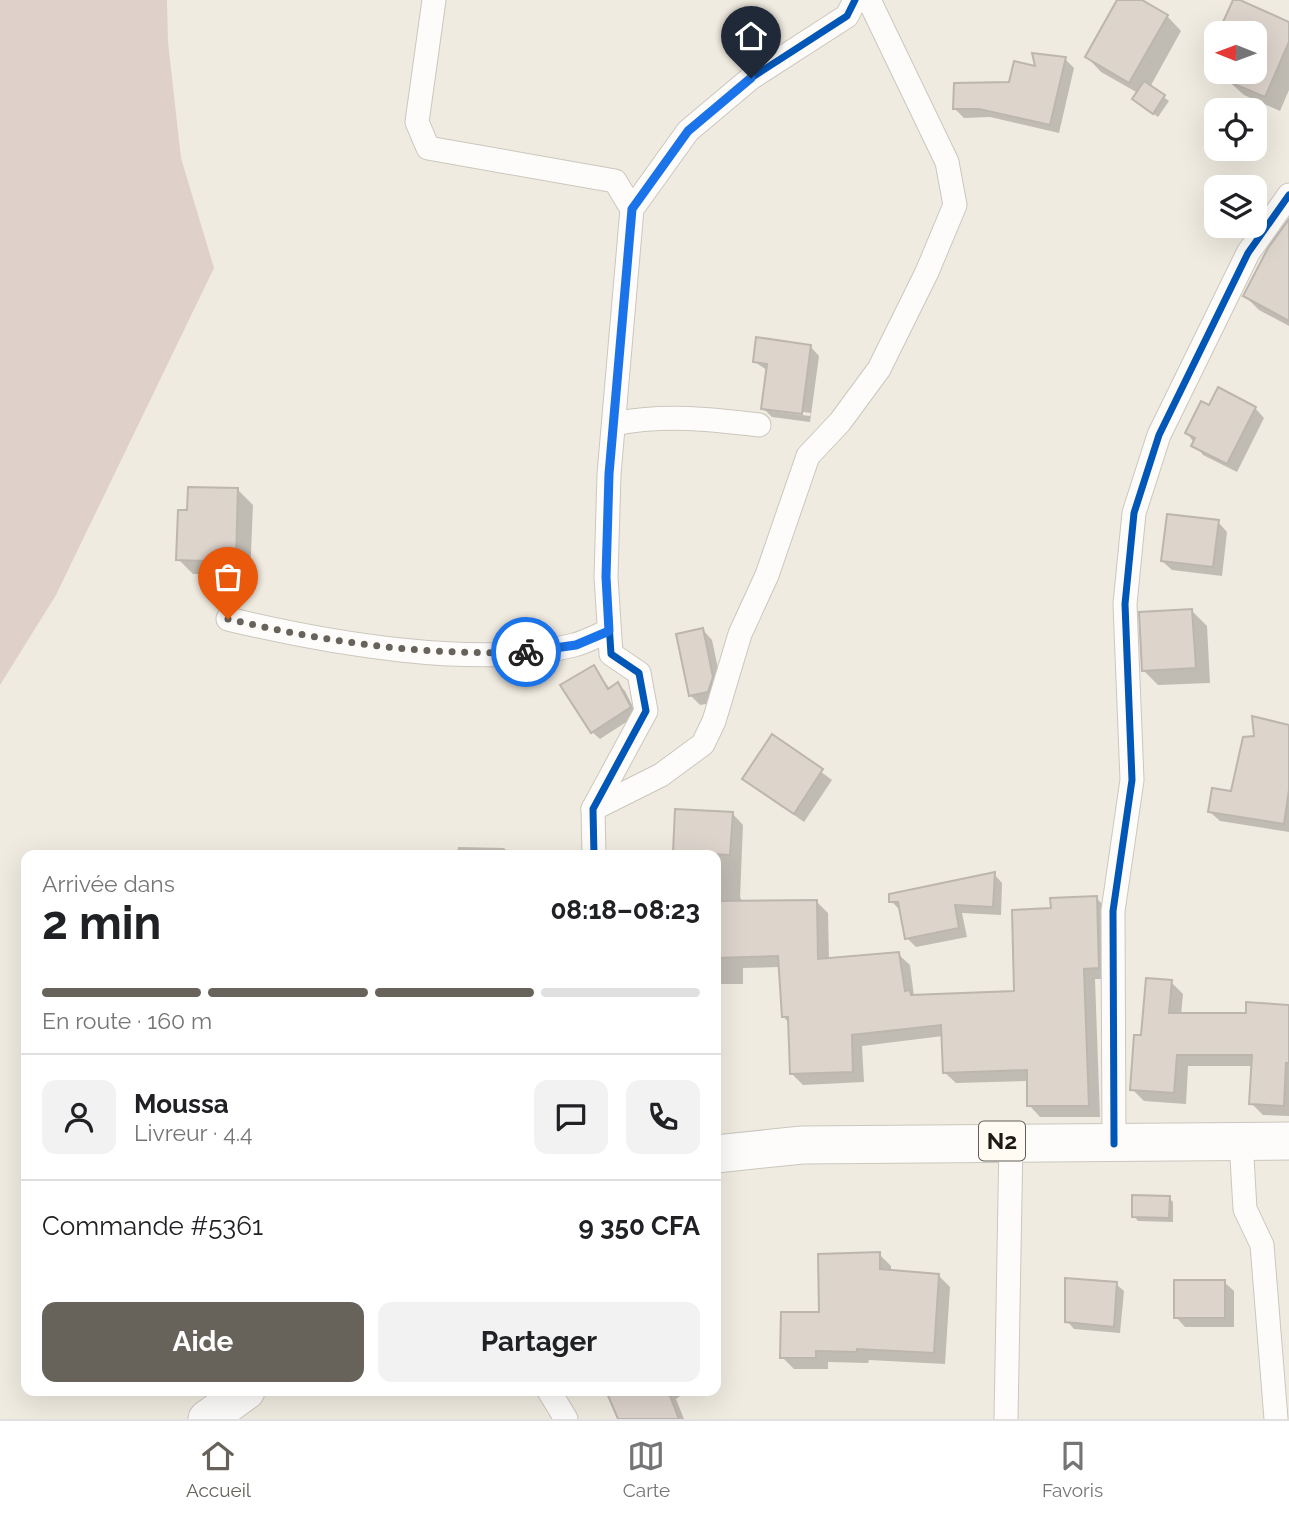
<!DOCTYPE html>
<html lang="fr">
<head>
<meta charset="utf-8">
<style>
	body { margin:0; font-family:Raleway,sans-serif; background:#f2f2f2; color:#202124; height:100vh; display:flex; flex-direction:column; font-size:26px; white-space:nowrap }
	* { box-sizing:border-box; margin:0 }
	p { font-size:23px; color:#757577 }
	.icon { flex:none; width:38px; height:38px; fill:none; stroke:currentColor; stroke-width:2; stroke-linecap:round; stroke-linejoin:round }
	.map { position:relative; flex:1; overflow:hidden }
	.side { position:absolute; left:21px; top:850px; width:700px; height:546px; display:flex; flex-direction:column; background:#fff; border-radius:14px; box-shadow:0 7px 28px #0002 }
	.side>* { flex:none }
	.needle { width:46px; rotate:271deg }
	.fabs { position:absolute; left:1204px; top:21px; display:grid; gap:14px }
	.fabs a { display:grid; place-items:center; width:63px; height:63px; border-radius:14px; background:#fff; box-shadow:0 7px 28px #0002; font-size:35px }
	.pin { position:absolute; display:grid; place-items:center; width:60px; height:60px; color:#fff; margin:-72px -30px; border-radius:50% 50% 50% 0; rotate:-45deg; box-shadow:0 0 7px #0007 }
	.pin .icon { rotate:45deg }
	.courier { position:absolute; display:grid; place-items:center; width:70px; height:70px; margin:-35px; border:5px solid #1a73e8; border-radius:50%; background:#fff; color:#222; box-shadow:0 2px 9px #0007 }
	.headline em { font-style:normal; font-weight:700 }
	.headline div { display:flex; flex-direction:column-reverse }
	.headline { display:flex; align-items:center; justify-content:space-between; height:119px; padding:0 21px }
	h1 { font-size:46px; font-weight:700; line-height:52px }
	.bar { display:grid; grid-template-columns:repeat(4,1fr); gap:10px 7px; align-content:center; height:84px; padding:0 21px }
	.bar i { height:9px; border-radius:5px; background:#e0e0e0 }
	.bar .active { background:#67635b }
	.bar p { grid-column:span 4 }
	.line { display:flex; align-items:center; gap:18px; padding:0 21px; border-top:2px solid #e0e0e0 }
	.line div { flex:1 }
	.round { display:grid; place-items:center; flex:none; width:74px; height:74px; border-radius:14px; background:#f2f2f2 }
	.action { display:flex; gap:14px; margin-top:auto; padding:14px 21px }
	.action a { flex:1; height:80px; border-radius:14px; background:#67635b; color:#fff; font-size:28px; font-weight:700; line-height:80px; text-align:center }
	.action a+a { background:#f2f2f2; color:#202124 }
	.tabs { display:flex; justify-content:space-around; align-items:center; height:98px; border-top:2px solid #e0e0e0; background:#fff; font-size:19px; color:#757577 }
	.tabs a { display:grid; justify-items:center; gap:4px }
	.tabs .active { color:#67635b }
	.map>svg:first-child { display:block }
	.green { fill:#e0d0ca }
	.shadow { fill:#0003; fill-rule:evenodd }
	.building { fill:#ddd4cc; stroke:#bcb6ae; stroke-width:2 }
	.lines { fill:none; stroke-linecap:round; stroke-linejoin:round }
	.minor-casing { stroke:#cbc7be; stroke-width:25 }
	.trunk-casing { stroke:#cbc7be; stroke-width:39 }
	.minor { stroke:#fdfcfa; stroke-width:23 }
	.trunk { stroke:#fdfcfa; stroke-width:37 }
	.cycleway-casing { stroke:#fffbf3; stroke-width:11 }
	.cycleway { stroke:#0057b8; stroke-width:7 }
	.done { stroke:#67635b; stroke-width:7; stroke-dasharray:0 12.6 }
	.route { stroke:#1a73e8; stroke-width:9 }
	.labels { text-anchor:middle; stroke-width:6; stroke-linejoin:round; paint-order:stroke }
	.shield { fill:#fffbf3; stroke:#615e56; stroke-width:2 }
	.shield-label { font-size:23px; font-weight:bold; fill:#1d1a13 }
</style>
</head>
<body>
<div class="map">
<svg width="1289" height="1419" viewBox="0 0 1289 1419">
	<rect width="100%" height="100%" fill="#f0ebe0"/>
	<path class="green" d="M 0,0 L 167,0 L 168,42 L 181,158 L 214,268 L 56,595 L 0,685 Z"/>
	<g class="shadow">
		<path d="M 1119,0 L 1138,0 L 1167,16 L 1181,31 L 1150,87 L 1169,101 L 1158,117 L 1138,103 L 1138,93 L 1101,72 L 1087,57 Z"/>
		<path d="M 1235,0 L 1289,24 L 1289,90 L 1280,111 L 1244,95 L 1218,72 L 1255,72 L 1255,33 L 1220,33 Z"/>
		<path d="M 1216,42 L 1216,70 L 1208,61 Z"/>
		<path d="M 1065,59 L 1074,68 L 1059,133 L 990,117 L 964,118 L 955,109 Z"/>
		<path d="M 1289,246 L 1289,326 L 1259,310 L 1245,296 Z"/>
		<path d="M 810,346 L 819,356 L 810,422 L 772,417 L 763,408 L 768,371 L 755,362 ZM 771,408 L 811,413 L 810,416 L 771,411 Z"/>
		<path d="M 1210,407 L 1255,408 L 1264,418 L 1237,472 L 1203,455 L 1187,433 Z"/>
		<path d="M 238,490 L 253,505 L 250,576 L 193,574 L 178,559 L 189,512 Z"/>
		<path d="M 1218,522 L 1227,532 L 1222,576 L 1172,570 L 1162,561 Z"/>
		<path d="M 1192,611 L 1207,626 L 1210,683 L 1158,685 L 1143,670 Z"/>
		<path d="M 703,630 L 712,640 L 722,688 L 717,702 L 700,705 L 690,695 Z"/>
		<path d="M 593,667 L 610,689 L 618,684 L 625,691 L 637,715 L 600,739 L 592,732 Z"/>
		<path d="M 1289,727 L 1289,832 L 1220,821 L 1210,812 L 1232,793 Z"/>
		<path d="M 773,736 L 832,780 L 804,822 L 744,779 Z"/>
		<path d="M 677,811 L 732,813 L 743,825 L 740,897 L 743,903 L 817,902 L 828,913 L 829,960 L 898,954 L 910,965 L 914,996 L 1016,993 L 1053,910 L 1096,898 L 1108,909 L 1110,979 L 1095,979 L 1100,1117 L 1040,1117 L 1029,1105 L 1029,1081 L 956,1083 L 944,1072 L 943,1036 L 862,1046 L 864,1082 L 803,1085 L 792,1074 L 789,1023 L 783,1016 L 780,967 L 743,968 L 743,984 L 716,984 L 716,856 L 675,856 Z"/>
		<path d="M 458,847 L 504,848 L 512,856 L 457,856 Z"/>
		<path d="M 994,874 L 1002,883 L 1001,915 L 962,913 L 967,937 L 916,947 L 907,938 L 900,910 L 891,901 Z"/>
		<path d="M 1171,982 L 1183,994 L 1181,1015 L 1247,1015 L 1289,1007 L 1289,1116 L 1263,1115 L 1251,1103 L 1253,1066 L 1188,1066 L 1186,1104 L 1144,1101 L 1132,1089 L 1142,1037 Z"/>
		<path d="M 1169,1198 L 1173,1202 L 1173,1222 L 1138,1221 L 1134,1216 Z"/>
		<path d="M 879,1254 L 891,1266 L 891,1272 L 938,1275 L 950,1287 L 945,1364 L 869,1360 L 868,1363 L 828,1362 L 828,1369 L 794,1369 L 782,1357 Z"/>
		<path d="M 1224,1282 L 1234,1291 L 1234,1327 L 1185,1327 L 1176,1317 Z"/>
		<path d="M 1116,1284 L 1124,1291 L 1120,1333 L 1074,1329 L 1067,1321 Z"/>
		<path d="M 608,1391 L 687,1391 L 676,1399 L 684,1419 L 620,1419 Z"/>
	</g>
	<g class="building">
		<path d="M 1117,0 L 1142,0 L 1168,15 L 1129,83 L 1085,57 Z"/>
		<path d="M 1233,0 L 1240,0 L 1289,22 L 1289,42 L 1265,97 L 1227,81 L 1229,72 L 1255,72 L 1255,33 L 1218,33 Z"/>
		<path d="M 1032,53 L 1066,57 L 1050,125 L 979,109 L 953,109 L 954,83 L 1009,82 L 1014,61 L 1035,66 Z"/>
		<path d="M 1144,81 L 1165,95 L 1153,114 L 1132,99 Z"/>
		<path d="M 1289,219 L 1289,321 L 1243,296 L 1268,248 Z"/>
		<path d="M 756,337 L 811,345 L 802,414 L 761,409 L 767,364 L 753,362 Z"/>
		<path d="M 1218,387 L 1256,407 L 1227,464 L 1191,446 L 1195,438 L 1185,433 L 1201,401 L 1209,405 Z"/>
		<path d="M 188,487 L 238,488 L 236,562 L 176,560 L 178,510 L 187,510 Z"/>
		<path d="M 1167,514 L 1219,520 L 1213,567 L 1161,561 Z"/>
		<path d="M 1192,609 L 1196,668 L 1142,671 L 1139,612 Z"/>
		<path d="M 703,628 L 713,677 L 708,692 L 689,696 L 676,634 Z"/>
		<path d="M 594,665 L 608,689 L 618,682 L 631,707 L 591,733 L 560,685 Z"/>
		<path d="M 1252,716 L 1289,725 L 1289,790 L 1284,824 L 1208,812 L 1212,788 L 1231,791 L 1243,737 L 1254,736 Z"/>
		<path d="M 772,734 L 823,769 L 794,814 L 742,779 Z"/>
		<path d="M 675,809 L 733,812 L 730,855 L 673,852 Z"/>
		<path d="M 995,872 L 993,907 L 955,905 L 959,928 L 905,939 L 898,902 L 889,902 L 889,894 Z"/>
		<path d="M 1097,896 L 1099,968 L 1084,969 L 1089,1106 L 1027,1106 L 1027,1070 L 943,1073 L 941,1025 L 852,1035 L 853,1072 L 790,1074 L 788,1017 L 782,1017 L 778,956 L 716,958 L 716,901 L 817,900 L 818,959 L 899,952 L 905,991 L 910,990 L 911,995 L 1014,991 L 1012,910 L 1051,908 L 1050,898 Z"/>
		<path d="M 1146,978 L 1172,980 L 1169,1013 L 1246,1013 L 1246,1002 L 1289,1005 L 1289,1063 L 1286,1063 L 1284,1106 L 1249,1104 L 1252,1055 L 1177,1055 L 1174,1093 L 1130,1090 L 1134,1035 L 1141,1035 Z"/>
		<path d="M 1132,1195 L 1170,1196 L 1169,1218 L 1132,1217 Z"/>
		<path d="M 880,1252 L 880,1269 L 939,1274 L 934,1353 L 857,1349 L 857,1352 L 816,1351 L 816,1358 L 780,1358 L 781,1312 L 819,1312 L 818,1254 Z"/>
		<path d="M 1065,1278 L 1117,1282 L 1114,1327 L 1065,1322 Z"/>
		<rect x="1174" y="1280" width="51" height="38"/>
		<path d="M 606,1391 L 668,1391 L 679,1419 L 618,1419 Z"/>
	</g>
	<g class="lines">
		<g class="minor-casing">
			<g id="minor">
				<path d="M 434,0 L 417,122 L 428,148 L 615,181 L 632,209"/>
				<path d="M 614,424 C 663,414 710,419 759,425"/>
				<path d="M 228,619 C 324,642 478,670 574,645 C 586,642 598,635 609,631"/>
				<path d="M 593,809 L 661,775 L 703,744 L 714,721 L 740,634 L 767,575 L 808,456 L 840,422 L 879,369 L 927,272 L 955,205 L 947,162 L 869,0"/>
				<path d="M 594,856 L 593,809 L 646,711 L 639,673 L 611,654 L 606,577 L 609,474 L 632,209 L 688,131 L 751,78 L 847,16 L 855,0"/>
				<path d="M 1241,1141 L 1245,1209 L 1262,1245 L 1276,1419"/>
				<path d="M 1114,1144 L 1113,911 L 1132,780 L 1125,604 L 1134,513 L 1159,435 L 1248,253 L 1289,195"/>
				<path d="M 549,1391 L 566,1419"/>
				<path d="M 1006,1419 L 1011,1141"/>
			</g>
		</g>
		<g class="trunk-casing">
			<g id="trunk">
				<path d="M 716,1154 L 802,1145 L 1289,1141"/>
				<path d="M 207,1419 L 246,1391"/>
			</g>
		</g>
		<use href="#minor" class="minor"/>
		<use href="#trunk" class="trunk"/>
		<g class="cycleway-casing">
			<g id="cycleway">
				<path d="M 594,856 L 593,809 L 646,711 L 639,673 L 611,654 L 606,577 L 609,474 L 632,209 L 688,131 L 751,78 L 847,16 L 855,0"/>
				<path d="M 1114,1144 L 1113,911 L 1132,780 L 1125,604 L 1134,513 L 1159,435 L 1248,253 L 1289,195"/>
			</g>
		</g>
		<use href="#cycleway" class="cycleway"/>
	</g>
	<g class="lines">
		<path class="done" d="M 228,619 C 326,642 425,656 526,652"/>
		<path class="route" d="M 526,652 L 576,645 L 609,631 L 606,577 L 609,474 L 632,209 L 688,131 L 751,78"/>
	</g>
	<g class="labels">
		<rect class="shield" x="979" y="1121.5" width="46" height="39" rx="5"/>
		<g class="shield-label">
			<text x="1002" y="1149">N2</text>
		</g>
	</g>
</svg>
<div class="fabs">
<a><svg class="needle" viewBox="-14 -14 28 28"><path d="M0-13l5 13h-10z" fill="#e53935"/><path d="M0 13l5-13h-10z" fill="#757577"/></svg></a>
<a><svg class="icon" aria-label="locate" viewBox="0 0 24 24"><circle cx="12" cy="12" r="6"/><path d="M12 2v4M12 18v4M2 12h4M18 12h4"/></svg></a>
<a><svg class="icon" aria-label="layers" viewBox="0 0 24 24"><path d="M12 4l9 5-9 5-9-5zM3 14l9 5 9-5"/></svg></a>
</div>
<div class="pin" style="left:228px;top:619px;background:#ea580c"><svg class="icon" aria-label="bag" viewBox="0 0 24 24"><path d="M5 8h14l-1 12H6zM9 8a3 3 0 0 1 6 0"/></svg></div>
<div class="pin" style="left:751px;top:78px;background:#1f2937"><svg class="icon" aria-label="home" viewBox="0 0 24 24"><path d="M3 11l9-7 9 7M6 9v11h12V9"/></svg></div>
<div class="courier" style="left:526px;top:652px"><svg class="icon" aria-label="bike" viewBox="0 0 24 24"><circle cx="6" cy="16" r="4"/><circle cx="18" cy="16" r="4"/><path d="M6 16l4-8h5l3 8M10 8l3 8H6M13 5h3"/></svg></div>
<section class="side">
<div class="headline"><div><h1>2 min</h1><p>Arrivée dans</p></div><em>08:18–08:23</em></div>
<div class="bar"><i class="active"></i><i class="active"></i><i class="active"></i><i></i><p>En route · 160 m</p></div>
<div class="line" style="height:126px"><a class="round"><svg class="icon" aria-label="person" viewBox="0 0 24 24"><circle cx="12" cy="8" r="4"/><path d="M4 21q1-7 8-7t8 7"/></svg></a><div><b>Moussa</b><p>Livreur · 4.4</p></div><a class="round"><svg class="icon" aria-label="chat" viewBox="0 0 24 24"><path d="M4 5h16v11H9l-5 4z"/></svg></a><a class="round"><svg class="icon" aria-label="phone" viewBox="0 0 24 24"><path d="M5 4h4l2 5-3 2q2 4 5 5l2-3 5 2v4C11 20 4 13 5 4z"/></svg></a></div>
<div class="line" style="height:91px"><div>Commande #5361</div><b>9 350 CFA</b></div>
<div class="action"><a>Aide</a><a>Partager</a></div>
</section>
</div>
<nav class="tabs">
<a class="active"><svg class="icon" aria-label="home" viewBox="0 0 24 24"><path d="M3 11l9-7 9 7M6 9v11h12V9"/></svg>Accueil</a>
<a><svg class="icon" aria-label="map" viewBox="0 0 24 24"><path d="M3 6l6-2 6 2 6-2v14l-6 2-6-2-6 2zM9 4v14M15 6v14"/></svg>Carte</a>
<a><svg class="icon" aria-label="saved" viewBox="0 0 24 24"><path d="M7 4h10v16l-5-4-5 4z"/></svg>Favoris</a>
</nav>
</body>
</html>
